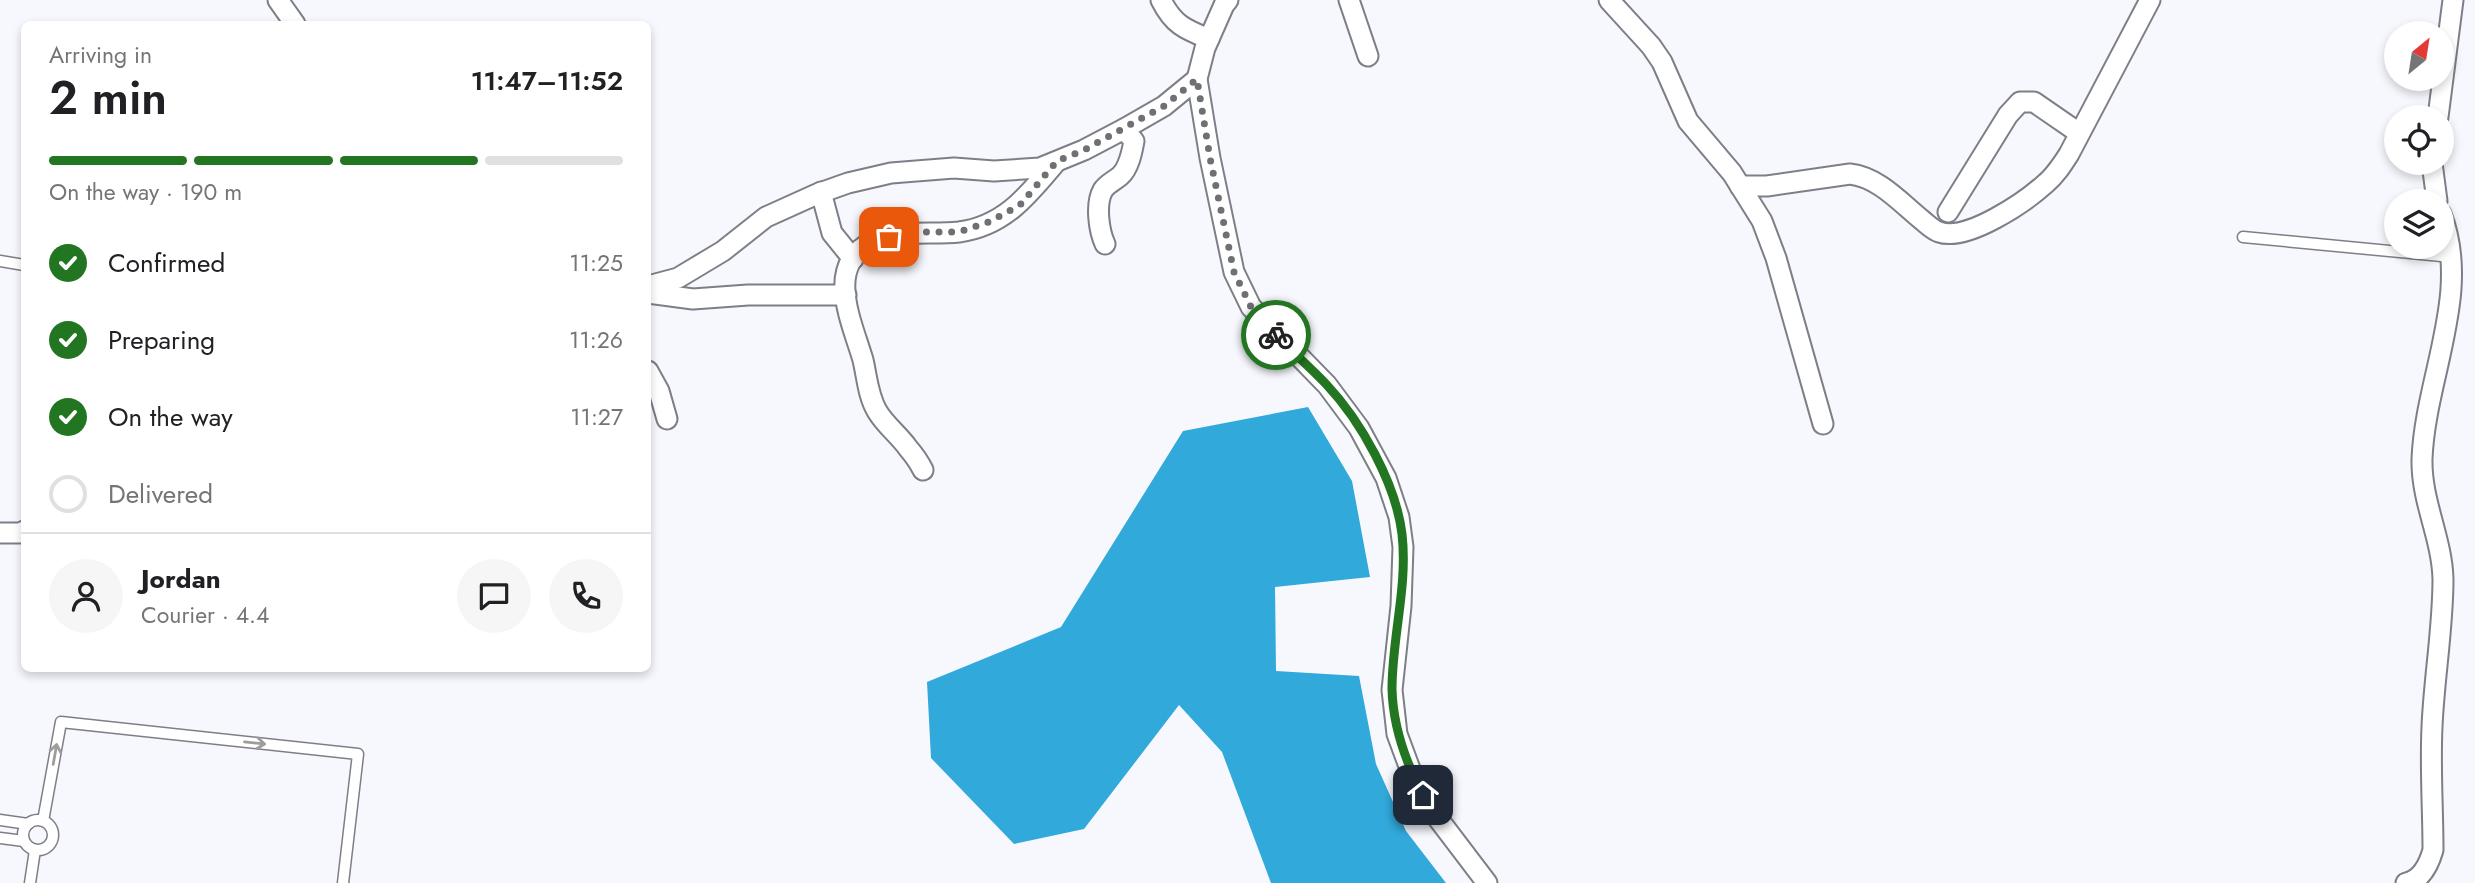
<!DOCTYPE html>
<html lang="en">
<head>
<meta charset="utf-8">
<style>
	body { margin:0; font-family:Jost,sans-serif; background:#f6f6f6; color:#202124; height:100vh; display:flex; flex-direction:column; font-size:26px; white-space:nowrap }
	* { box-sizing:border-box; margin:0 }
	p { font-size:23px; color:#757577 }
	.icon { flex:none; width:38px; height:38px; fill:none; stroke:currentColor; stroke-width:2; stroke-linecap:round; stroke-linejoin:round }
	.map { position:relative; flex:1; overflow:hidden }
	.sheet { position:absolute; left:21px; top:21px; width:630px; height:651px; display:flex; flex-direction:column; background:#fff; border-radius:10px; box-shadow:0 4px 10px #0003 }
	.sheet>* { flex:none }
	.needle { width:46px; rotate:30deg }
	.tools { position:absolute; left:2384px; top:21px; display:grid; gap:14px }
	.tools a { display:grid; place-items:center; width:70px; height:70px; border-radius:50%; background:#fff; box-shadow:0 4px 10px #0003; font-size:35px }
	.pin { position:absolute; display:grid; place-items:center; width:60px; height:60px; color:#fff; margin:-30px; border-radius:14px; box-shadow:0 4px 10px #0006 }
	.courier { position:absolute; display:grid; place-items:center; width:70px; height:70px; margin:-35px; border:5px solid #237621; border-radius:50%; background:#fff; color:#222; box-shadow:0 2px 9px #0007 }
	.summary em { font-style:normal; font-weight:600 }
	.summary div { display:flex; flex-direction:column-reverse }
	.summary { display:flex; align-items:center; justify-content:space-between; height:119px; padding:0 28px }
	h1 { font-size:46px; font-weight:600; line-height:52px }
	.bar { display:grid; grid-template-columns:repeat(4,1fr); gap:10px 7px; align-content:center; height:84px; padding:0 28px }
	.bar i { height:9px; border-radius:5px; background:#e0e0e0 }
	.bar .active { background:#237621 }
	.bar p { grid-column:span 4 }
	.line { display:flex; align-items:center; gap:18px; padding:0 28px; border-top:2px solid #e0e0e0 }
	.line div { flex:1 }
	.round { display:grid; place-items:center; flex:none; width:74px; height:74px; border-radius:37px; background:#f6f6f6 }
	ol { padding:0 28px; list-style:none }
	li { display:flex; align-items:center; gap:21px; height:77px }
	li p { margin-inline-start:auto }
	li .icon { padding:7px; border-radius:50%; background:#237621; color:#fff; stroke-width:4 }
	li:last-child { color:#757577 }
	li i { width:38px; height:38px; border:4px solid #e0e0e0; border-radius:50% }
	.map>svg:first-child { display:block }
	.water { fill:#31a9db }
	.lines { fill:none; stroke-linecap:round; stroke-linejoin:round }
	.lane-casing { stroke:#7d7f88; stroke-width:13 }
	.street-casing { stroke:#7d7f88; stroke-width:23 }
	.lane { stroke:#fff; stroke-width:10 }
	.street { stroke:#fff; stroke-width:19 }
	.oneway { stroke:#9d9d9f }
	.done { stroke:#6e7074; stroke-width:7; stroke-dasharray:0 12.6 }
	.route { stroke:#237621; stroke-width:9 }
</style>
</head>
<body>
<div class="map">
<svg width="2475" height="883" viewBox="0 0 2475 883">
	<rect width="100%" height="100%" fill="#f7f8fe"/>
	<path class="water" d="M 1308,407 L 1352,481 L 1370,577 L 1275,587 L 1276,671 L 1359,676 L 1376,764 L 1406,831 L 1446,883 L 1271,883 L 1222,752 L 1179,705 L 1084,829 L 1014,844 L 931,758 L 927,682 L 1061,627 L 1183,431 Z"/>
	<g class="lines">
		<g class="lane-casing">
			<g id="lane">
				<path d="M 2243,237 L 2452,257"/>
				<path d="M 0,261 L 24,265"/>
				<circle cx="38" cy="835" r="15"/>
				<path d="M 0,820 L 28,824"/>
				<path d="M 43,821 L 61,722 L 358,754 L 343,883"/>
				<path d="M 0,838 L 24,841"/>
				<path d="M 30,883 L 35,850"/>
			</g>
		</g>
		<g class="street-casing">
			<g id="street">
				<path d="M 278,0 L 295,24"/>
				<path d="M 1161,0 C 1173,24 1184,29 1209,39"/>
				<path d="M 1228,0 L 1224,5 L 1205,48 L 1197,79 L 1210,158 L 1234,272 L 1251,307 L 1327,385 L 1359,428 L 1386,478 L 1399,517 L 1403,547 L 1401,606 L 1392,690 L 1397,734 L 1413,777 L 1430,808 L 1487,883"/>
				<path d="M 1349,0 L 1368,56"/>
				<path d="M 1609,0 L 1651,46 L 1662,62 L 1688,121 L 1732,173 L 1762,221 L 1776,258 L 1823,424"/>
				<path d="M 2438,117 L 2453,0"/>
				<path d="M 2432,163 L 2437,201"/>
				<path d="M 1740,186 L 1767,186 L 1850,174 C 1878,177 1900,202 1922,220 C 1927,224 1933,230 1939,232 C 1967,242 2025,202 2045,184 C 2055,176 2062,165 2069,154 L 2150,0"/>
				<path d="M 821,192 L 832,233 L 853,259"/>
				<path d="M 1948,212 L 2008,115 L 2020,102 L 2034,102 L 2079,133"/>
				<path d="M 1105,244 C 1099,231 1095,204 1103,190 C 1107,184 1114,181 1120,176 C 1129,168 1132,152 1134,141 L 1124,129"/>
				<path d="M 648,286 L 678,278 L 723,251 L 766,217 L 817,194 L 848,183 L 891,173 L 954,168 L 994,171 L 1040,168 L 1084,150 L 1124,129 L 1164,106 L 1197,79"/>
				<path d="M 648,293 L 693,299 L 748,295 L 846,295"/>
				<path d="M 648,371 L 659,391 L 667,419"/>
				<path d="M 923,470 C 919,462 914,455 908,448 C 899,435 885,425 877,411 C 868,396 867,377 863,360 C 852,322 823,264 874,241 C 901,229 931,235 959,232 C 1005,226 1029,194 1056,162"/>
				<path d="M 0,533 L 21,533 L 24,531"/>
				<path d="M 2406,883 C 2422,880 2429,864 2433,850 C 2433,809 2430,768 2432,727 C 2434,678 2443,629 2443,579 C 2442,538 2421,501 2422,459 C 2425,378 2472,293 2441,214"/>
			</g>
		</g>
		<use href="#lane" class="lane"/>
		<use href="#street" class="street"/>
	</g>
	<defs><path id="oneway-shaft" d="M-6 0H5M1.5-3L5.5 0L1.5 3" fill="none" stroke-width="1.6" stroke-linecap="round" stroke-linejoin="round" transform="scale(1.75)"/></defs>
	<g class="oneway">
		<use href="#oneway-shaft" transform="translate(255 743) rotate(6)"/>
		<use href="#oneway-shaft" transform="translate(55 754) rotate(-80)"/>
	</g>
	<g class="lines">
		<path class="done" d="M 889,237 L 925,232 L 959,232 L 989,222 L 1020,205 L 1057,161 L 1084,150 L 1164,106 L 1197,79 L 1210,158 L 1234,272 L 1251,307 L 1276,335"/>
		<path class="route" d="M 1276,335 C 1292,352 1310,367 1326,384 C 1361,421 1396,484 1402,534 C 1408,586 1392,637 1392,689 C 1393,727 1405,761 1423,795"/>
	</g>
</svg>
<div class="tools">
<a><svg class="needle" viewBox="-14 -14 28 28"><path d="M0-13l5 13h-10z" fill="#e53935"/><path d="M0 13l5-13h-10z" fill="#757577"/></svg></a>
<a><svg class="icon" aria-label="locate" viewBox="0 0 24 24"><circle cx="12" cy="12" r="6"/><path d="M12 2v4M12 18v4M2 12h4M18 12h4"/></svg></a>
<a><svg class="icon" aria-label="layers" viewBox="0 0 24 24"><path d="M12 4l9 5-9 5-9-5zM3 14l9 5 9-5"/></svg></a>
</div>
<div class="pin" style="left:889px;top:237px;background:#ea580c"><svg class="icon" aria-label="bag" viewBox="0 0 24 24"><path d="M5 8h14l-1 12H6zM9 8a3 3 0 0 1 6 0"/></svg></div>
<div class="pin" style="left:1423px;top:795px;background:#1f2937"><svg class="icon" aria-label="home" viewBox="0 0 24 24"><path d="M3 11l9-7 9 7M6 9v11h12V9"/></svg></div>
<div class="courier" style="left:1276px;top:335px"><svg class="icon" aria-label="bike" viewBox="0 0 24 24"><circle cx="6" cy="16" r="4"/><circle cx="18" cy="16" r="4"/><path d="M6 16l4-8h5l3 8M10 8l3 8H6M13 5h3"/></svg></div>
<section class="sheet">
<div class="summary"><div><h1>2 min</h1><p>Arriving in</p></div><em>11:47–11:52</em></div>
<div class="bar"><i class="active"></i><i class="active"></i><i class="active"></i><i></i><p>On the way · 190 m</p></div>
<ol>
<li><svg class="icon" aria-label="check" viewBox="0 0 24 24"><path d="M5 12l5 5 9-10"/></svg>Confirmed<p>11:25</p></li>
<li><svg class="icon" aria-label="check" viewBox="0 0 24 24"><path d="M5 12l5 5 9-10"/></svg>Preparing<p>11:26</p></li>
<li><svg class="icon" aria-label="check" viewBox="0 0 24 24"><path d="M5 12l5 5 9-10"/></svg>On the way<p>11:27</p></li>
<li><i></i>Delivered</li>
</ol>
<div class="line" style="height:126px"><a class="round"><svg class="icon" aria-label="person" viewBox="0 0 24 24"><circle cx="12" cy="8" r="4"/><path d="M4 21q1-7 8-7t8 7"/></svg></a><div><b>Jordan</b><p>Courier · 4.4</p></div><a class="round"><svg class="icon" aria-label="chat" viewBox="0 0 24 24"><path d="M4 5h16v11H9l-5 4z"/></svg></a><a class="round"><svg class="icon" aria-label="phone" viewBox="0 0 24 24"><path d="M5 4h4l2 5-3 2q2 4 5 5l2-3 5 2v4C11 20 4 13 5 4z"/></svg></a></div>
</section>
</div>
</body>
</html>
